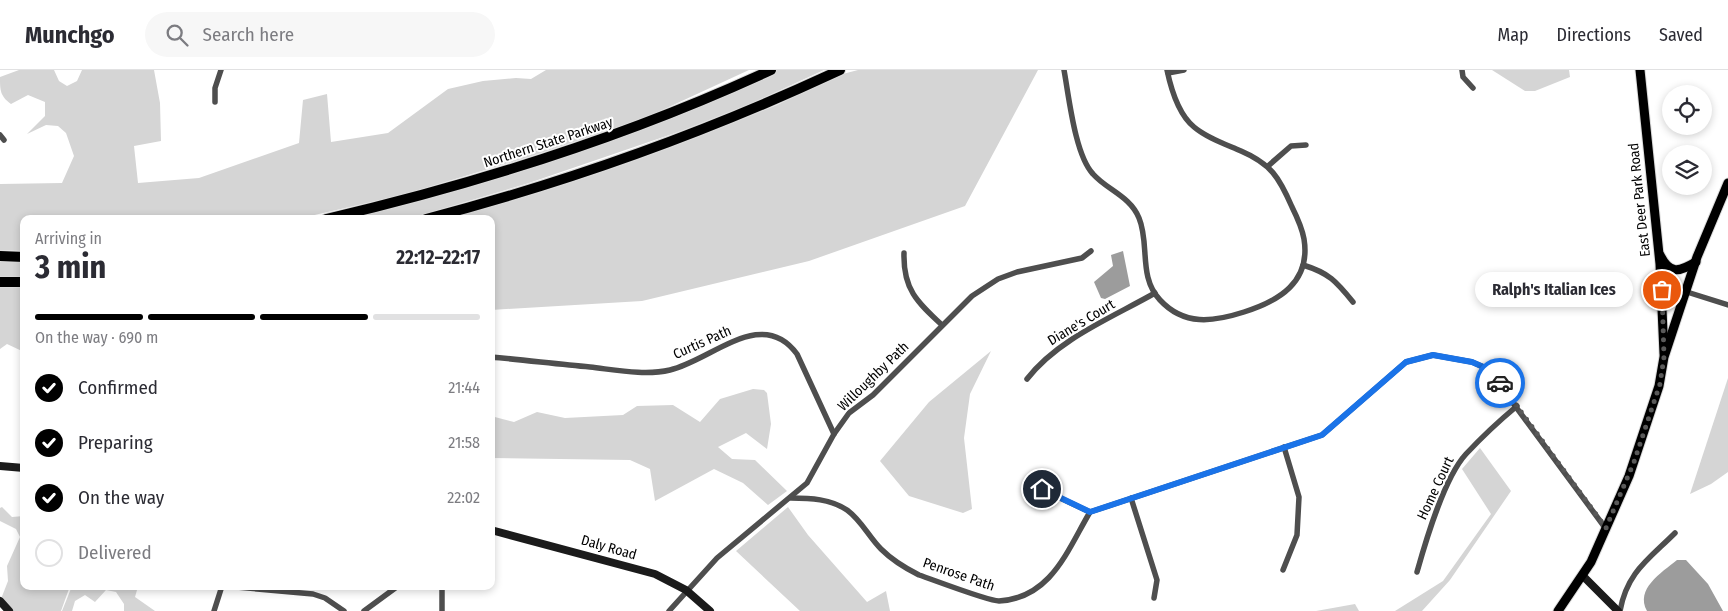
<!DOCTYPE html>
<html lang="en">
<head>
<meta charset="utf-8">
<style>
	body { margin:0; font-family:"Fira Sans Condensed",sans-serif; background:#f7f7f7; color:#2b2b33; height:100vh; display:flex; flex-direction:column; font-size:19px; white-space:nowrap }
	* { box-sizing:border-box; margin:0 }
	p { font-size:16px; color:#7c7c81 }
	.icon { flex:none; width:28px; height:28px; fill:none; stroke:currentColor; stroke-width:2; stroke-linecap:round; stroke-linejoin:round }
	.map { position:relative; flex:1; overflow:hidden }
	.drawer { position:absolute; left:20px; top:145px; width:475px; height:375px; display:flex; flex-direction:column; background:#fff; border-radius:10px; box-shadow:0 2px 8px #0003 }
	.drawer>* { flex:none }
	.controls { position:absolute; left:1662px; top:15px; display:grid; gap:10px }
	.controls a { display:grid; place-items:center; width:50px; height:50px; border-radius:50%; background:#fff; box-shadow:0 2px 8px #0003; font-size:25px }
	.pin { position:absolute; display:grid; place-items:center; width:42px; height:42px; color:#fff; margin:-21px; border:2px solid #fff; border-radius:50%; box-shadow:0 1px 5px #0007 }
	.courier { position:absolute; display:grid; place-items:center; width:50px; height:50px; margin:-25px; border:4px solid #1a73e8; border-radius:50%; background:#fff; color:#222; box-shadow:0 1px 6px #0007 }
	.bubble { position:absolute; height:35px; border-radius:18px; background:#fff; box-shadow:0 2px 8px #0003; font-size:16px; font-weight:700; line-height:35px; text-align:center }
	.overview em { font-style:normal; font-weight:700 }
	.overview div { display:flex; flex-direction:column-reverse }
	.overview { display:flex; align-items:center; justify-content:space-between; height:85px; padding:0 15px }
	h1 { font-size:32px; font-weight:700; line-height:38px }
	.bar { display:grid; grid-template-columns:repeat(4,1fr); gap:8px 5px; align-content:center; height:60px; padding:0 15px }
	.bar i { height:6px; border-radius:4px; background:#e1e1e2 }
	.bar .on { background:#000 }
	.bar p { grid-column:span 4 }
	ol { padding:0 15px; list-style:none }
	li { display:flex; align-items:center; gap:15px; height:55px }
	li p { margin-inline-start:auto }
	li .icon { padding:5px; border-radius:50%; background:#000; color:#fff; stroke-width:4 }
	li:last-child { color:#7c7c81 }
	li i { width:28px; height:28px; border:2px solid #e1e1e2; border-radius:50% }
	header { display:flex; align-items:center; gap:30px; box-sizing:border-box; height:70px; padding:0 25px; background:#fff; border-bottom:1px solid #e1e1e2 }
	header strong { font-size:24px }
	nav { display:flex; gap:28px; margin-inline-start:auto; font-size:18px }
	.search { width:350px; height:45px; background:#f7f7f7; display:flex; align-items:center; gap:12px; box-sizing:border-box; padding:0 18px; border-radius:28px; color:#7c7c81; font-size:19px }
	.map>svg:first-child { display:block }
	.green { fill:#d5d5d5 }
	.water { fill:#9c9c9c }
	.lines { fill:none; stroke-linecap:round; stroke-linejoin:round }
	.primary-casing { stroke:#dbdbdb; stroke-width:11 }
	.highway-casing { stroke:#dbdbdb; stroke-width:12 }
	.street { stroke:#4e4e4e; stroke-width:5.5 }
	.secondary { stroke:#1b1b1b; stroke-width:8 }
	.primary { stroke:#000; stroke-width:9 }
	.highway { stroke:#000; stroke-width:10 }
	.done { stroke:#595959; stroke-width:5; stroke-dasharray:0 9 }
	.route { stroke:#1a73e8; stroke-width:6 }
	.labels { text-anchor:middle; stroke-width:4; stroke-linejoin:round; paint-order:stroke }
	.street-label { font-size:14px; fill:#000; stroke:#fff }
</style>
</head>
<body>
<header>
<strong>Munchgo</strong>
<div class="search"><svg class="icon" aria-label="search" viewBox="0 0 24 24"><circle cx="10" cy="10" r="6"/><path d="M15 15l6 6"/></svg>Search here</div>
<nav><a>Map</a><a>Directions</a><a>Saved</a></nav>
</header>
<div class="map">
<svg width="1728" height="541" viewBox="0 0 1728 541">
	<rect width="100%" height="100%" fill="#fff"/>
	<g class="green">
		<path d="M 19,0 L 54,0 L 59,11 L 67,16 L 77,11 L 82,0 L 154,0 L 160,33 L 161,71 L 134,76 L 138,113 L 199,108 L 299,73 L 303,30 L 327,24 L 331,72 L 388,63 L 448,19 L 483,11 L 516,8 L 531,9 L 546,0 L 749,0 L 645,48 L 532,86 L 402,125 L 297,149 L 24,149 L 24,181 L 0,180 L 0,114 L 62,113 L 74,86 L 66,63 L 58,56 L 46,55 L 27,64 L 45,46 L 45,32 L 28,25 L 11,34 C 0,26 0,20 0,7 Z"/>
		<path d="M 776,0 L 824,0 L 750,34 L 681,61 L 529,113 L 408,149 L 333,149 L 377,138 L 709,30 Z"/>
		<path d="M 858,0 L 1038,0 L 965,136 L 809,191 L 642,231 L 491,240 L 491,149 L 446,149 L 699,66 L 777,35 L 839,5 Z"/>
		<path d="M 1492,0 L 1569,0 L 1570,7 L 1535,21 L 1525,21 Z"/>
		<path d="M 0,188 L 24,189 L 24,209 L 0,209 Z"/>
		<path d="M 0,216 L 24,216 L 24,282 L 7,274 L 0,279 Z"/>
		<path d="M 991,281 L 970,324 L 964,368 L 972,439 L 963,443 L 909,426 L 880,391 L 929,332 Z"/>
		<path d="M 1728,308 L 1728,402 L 1711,414 L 1690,424 Z"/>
		<path d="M 753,319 L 764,320 L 767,323 L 771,354 L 767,379 L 746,363 L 718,377 L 732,389 L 755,390 L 787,421 L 768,435 L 743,413 L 714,399 L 655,431 L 650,399 L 630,390 L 491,388 L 491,346 L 514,352 L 537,342 L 565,348 L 623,345 L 637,336 L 673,335 L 700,352 L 720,329 Z"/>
		<path d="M 1480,378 L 1511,421 L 1450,510 L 1422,541 L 1395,541 L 1443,511 L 1491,444 L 1462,399 Z"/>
		<path d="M 2,437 L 12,447 L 24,446 L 24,516 L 70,516 L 61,541 L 11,541 L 1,529 L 8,511 L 7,496 L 20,467 L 16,459 L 0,451 L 0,438 Z"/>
		<path d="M 788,437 L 808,465 L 867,532 L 886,521 L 890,541 L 800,541 L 736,481 Z"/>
		<path d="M 72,516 L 130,516 L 137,520 L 135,527 L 155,541 L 124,541 L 124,534 L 116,522 L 106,520 L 95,532 L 85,525 L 75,531 L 72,541 L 62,541 Z"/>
		<path d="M 1355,534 L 1359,541 L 1316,541 Z"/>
	</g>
	<g class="water">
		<path d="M 1123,181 L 1130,216 L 1105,229 L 1101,228 L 1094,212 L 1113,196 L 1111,185 Z"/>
		<path d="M 1677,490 L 1686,490 L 1708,514 L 1723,541 L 1647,541 C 1635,519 1661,503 1677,490 Z"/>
	</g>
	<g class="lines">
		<g class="primary-casing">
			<g id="primary">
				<path d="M 1640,0 L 1660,194 L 1664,284"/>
				<path d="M 1660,185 C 1670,205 1679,202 1696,192"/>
				<path d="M 1558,541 L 1591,492 L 1629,406 L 1659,316 L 1664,287 L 1697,187 L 1728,113"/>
			</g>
		</g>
		<g class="highway-casing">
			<g id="highway">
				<path d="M 326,149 C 480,113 628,66 771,0"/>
				<path d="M 426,149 C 568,112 707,62 840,0"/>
				<path d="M 0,186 L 24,187"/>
				<path d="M 0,212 L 24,212"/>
			</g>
		</g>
		<g class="street">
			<path d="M 1064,0 C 1069,27 1075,85 1093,104 C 1107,120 1130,126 1139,148 C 1150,174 1138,207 1160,230 C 1184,256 1213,252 1244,242 C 1279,231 1311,212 1304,169 C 1302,158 1297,147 1292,137 C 1279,107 1271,94 1241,81 C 1225,74 1207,68 1194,57 C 1178,44 1171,19 1167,0"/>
			<path d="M 1462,0 L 1463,7 L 1473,18"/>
			<path d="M 1168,3 L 1184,0"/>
			<path d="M 215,32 L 215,18 L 221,0"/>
			<path d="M 0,65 L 4,70"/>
			<path d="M 1268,96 L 1291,76 L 1306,75"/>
			<path d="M 904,183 C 903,219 917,232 942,255"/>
			<path d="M 1303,195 C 1329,203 1336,211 1353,232"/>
			<path d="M 1687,222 L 1728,235"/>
			<path d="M 491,287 C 524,290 557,294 590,297 C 616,300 645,306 670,300 C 712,290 762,236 797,284 L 834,364"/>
			<path d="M 1027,309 C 1058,269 1111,248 1155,223"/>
			<path d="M 1041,419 L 1090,442"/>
			<path d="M 791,428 C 810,428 831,429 847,440 C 861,450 869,467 881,479 C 892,490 905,498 919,505 C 934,510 988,531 999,531 C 1051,528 1067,481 1090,442 L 1322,365 L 1406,292 L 1433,285 L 1472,292 L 1488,299 L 1606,459"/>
			<path d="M 1131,428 L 1157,510 L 1154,528"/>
			<path d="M 1283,500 L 1297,465 L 1299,427 L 1284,377"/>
			<path d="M 1417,502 C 1426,470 1444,408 1466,384 C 1481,368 1499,351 1517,336"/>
			<path d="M 225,516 L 313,524 L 325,528 L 344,541"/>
			<path d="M 214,541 L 222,516"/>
			<path d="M 364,541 L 398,516"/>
			<path d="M 442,541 L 442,516"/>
			<path d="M 669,541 L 717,488 L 807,413 L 834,364 L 849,343 L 873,325 L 972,226 L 998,209 L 1017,202 L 1082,188 L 1091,181"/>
			<path d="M 1620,541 C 1627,502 1649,489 1675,463"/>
		</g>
		<g class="secondary">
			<path d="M 0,396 L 24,398"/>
			<path d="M 491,460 L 655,504 L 686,520 L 710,541"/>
			<path d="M 1583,506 L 1618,541"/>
			<path d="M 0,531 L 9,541"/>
		</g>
		<use href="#primary" class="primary"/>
		<use href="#highway" class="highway"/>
	</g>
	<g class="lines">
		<path class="done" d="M 1500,313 L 1606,458 L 1634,392 L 1660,314 L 1664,287 L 1662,220"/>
		<path class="route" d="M 1042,419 L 1090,442 L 1322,365 L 1406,292 L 1433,285 L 1472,292 L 1488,299 L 1500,313"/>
	</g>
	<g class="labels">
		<g class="street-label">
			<text transform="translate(548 72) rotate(-18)" y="5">Northern State Parkway</text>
			<text transform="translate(1639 130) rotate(-96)" y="5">East Deer Park Road</text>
			<text transform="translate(1081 252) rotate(-31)" y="5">Diane's Court</text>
			<text transform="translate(702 272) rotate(-24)" y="5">Curtis Path</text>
			<text transform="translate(873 306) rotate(-44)" y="5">Willoughby Path</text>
			<text transform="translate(1435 418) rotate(-65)" y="5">Home Court</text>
			<text transform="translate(609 477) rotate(16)" y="5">Daly Road</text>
			<text transform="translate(959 504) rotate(19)" y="5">Penrose Path</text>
		</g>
	</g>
</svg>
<div class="controls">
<a><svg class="icon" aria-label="locate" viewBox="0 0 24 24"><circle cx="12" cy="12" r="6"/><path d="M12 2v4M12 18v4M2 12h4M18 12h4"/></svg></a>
<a><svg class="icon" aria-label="layers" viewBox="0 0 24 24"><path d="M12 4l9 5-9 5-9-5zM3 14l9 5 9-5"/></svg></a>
</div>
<div class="pin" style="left:1662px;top:220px;background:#ea580c"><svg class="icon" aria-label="bag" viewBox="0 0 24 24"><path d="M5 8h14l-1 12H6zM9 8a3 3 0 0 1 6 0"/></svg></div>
<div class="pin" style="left:1042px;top:419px;background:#1f2937"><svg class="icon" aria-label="home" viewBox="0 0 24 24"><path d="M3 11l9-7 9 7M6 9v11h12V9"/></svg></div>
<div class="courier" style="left:1500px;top:313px"><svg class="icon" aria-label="car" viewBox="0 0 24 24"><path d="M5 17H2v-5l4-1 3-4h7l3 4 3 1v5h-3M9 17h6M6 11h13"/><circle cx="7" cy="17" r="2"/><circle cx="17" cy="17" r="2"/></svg></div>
<div class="bubble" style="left:1475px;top:202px;width:158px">Ralph's Italian Ices</div>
<section class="drawer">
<div class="overview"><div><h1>3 min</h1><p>Arriving in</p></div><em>22:12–22:17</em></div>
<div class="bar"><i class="on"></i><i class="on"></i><i class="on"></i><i></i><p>On the way · 690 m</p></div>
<ol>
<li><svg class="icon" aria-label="check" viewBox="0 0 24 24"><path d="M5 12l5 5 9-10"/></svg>Confirmed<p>21:44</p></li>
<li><svg class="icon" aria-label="check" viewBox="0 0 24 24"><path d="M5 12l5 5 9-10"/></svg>Preparing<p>21:58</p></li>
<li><svg class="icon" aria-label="check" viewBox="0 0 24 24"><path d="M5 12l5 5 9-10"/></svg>On the way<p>22:02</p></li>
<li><i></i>Delivered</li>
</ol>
</section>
</div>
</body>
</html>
